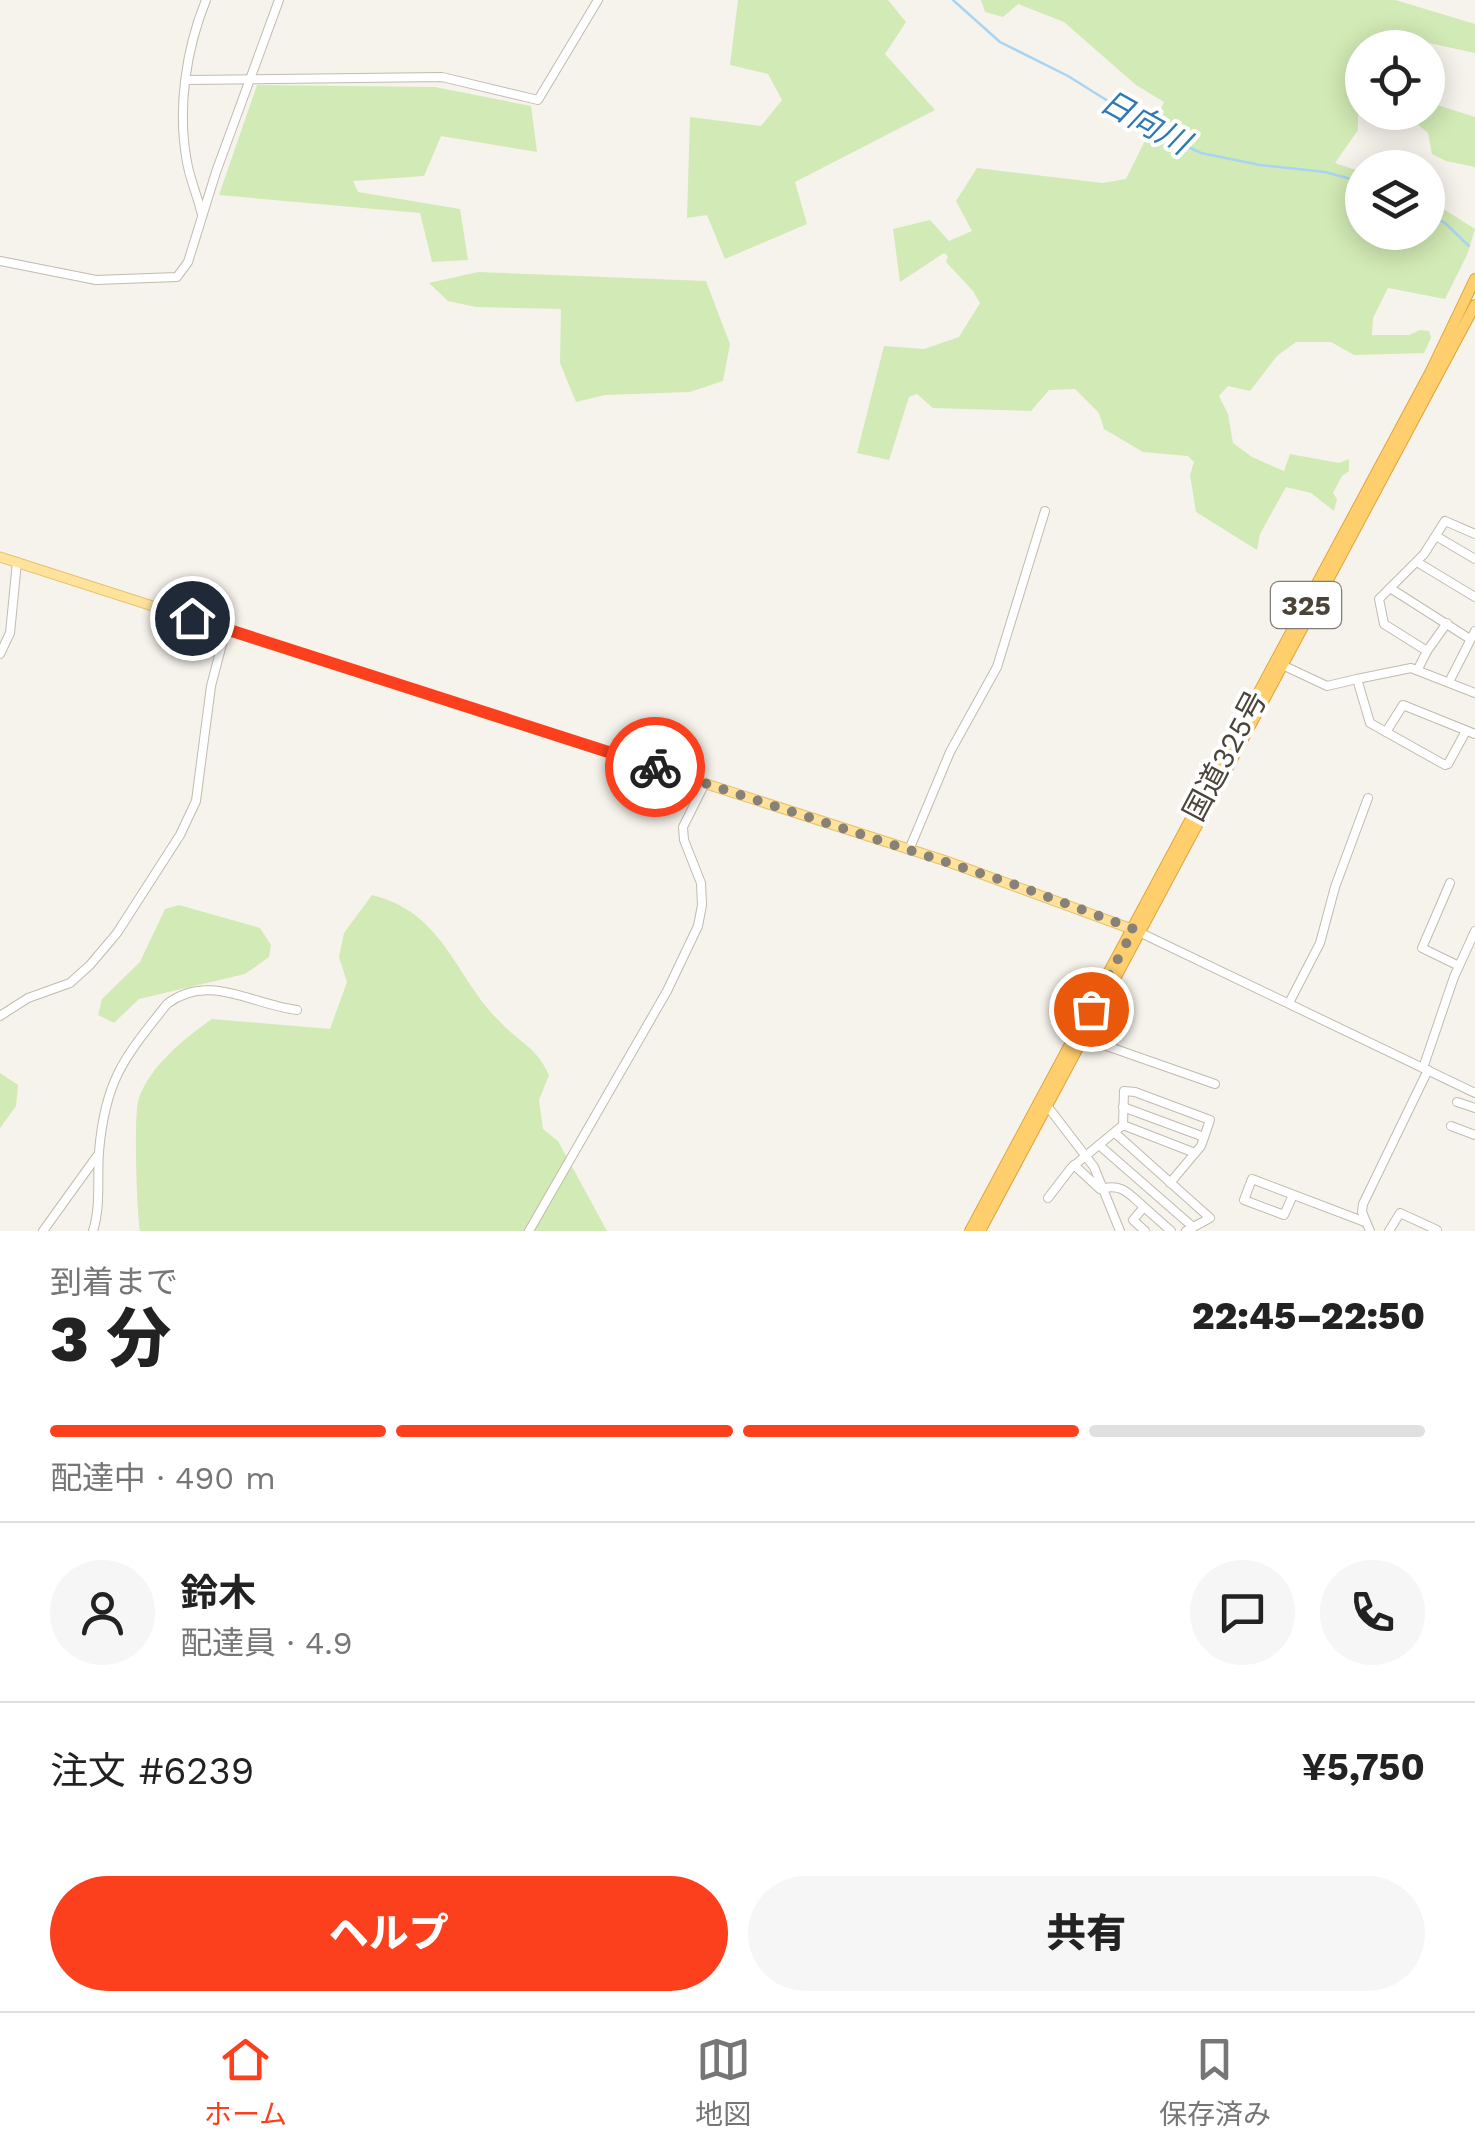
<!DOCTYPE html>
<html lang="ja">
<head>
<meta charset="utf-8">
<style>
	body { margin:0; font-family:"Work Sans","Noto Sans JP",sans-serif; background:#f6f6f6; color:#222; height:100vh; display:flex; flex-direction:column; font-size:38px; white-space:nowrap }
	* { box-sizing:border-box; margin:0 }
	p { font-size:32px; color:#767676 }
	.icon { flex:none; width:55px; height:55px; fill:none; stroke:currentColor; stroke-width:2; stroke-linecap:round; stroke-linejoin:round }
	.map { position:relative; height:1231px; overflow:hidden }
	.details { display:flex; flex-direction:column; background:#fff; flex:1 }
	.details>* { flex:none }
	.buttons { position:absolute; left:1345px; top:30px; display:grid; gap:20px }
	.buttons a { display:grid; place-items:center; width:100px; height:100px; border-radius:50%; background:#fff; box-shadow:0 5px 25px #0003; font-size:50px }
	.pin { position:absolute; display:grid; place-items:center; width:85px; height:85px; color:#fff; margin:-42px; border:5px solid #fff; border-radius:50%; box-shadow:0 2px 10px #0007 }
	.courier { position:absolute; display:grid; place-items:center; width:100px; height:100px; margin:-50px; border:8px solid #fc3f1d; border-radius:50%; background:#fff; color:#222; box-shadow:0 2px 12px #0007 }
	.summary em { font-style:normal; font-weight:800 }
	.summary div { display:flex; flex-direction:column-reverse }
	.summary { display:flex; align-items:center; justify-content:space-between; height:170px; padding:0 50px }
	h1 { font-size:65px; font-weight:800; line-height:75px }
	.bar { display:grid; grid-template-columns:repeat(4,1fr); gap:15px 10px; align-content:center; height:120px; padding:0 50px }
	.bar i { height:12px; border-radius:8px; background:#e0e0e0 }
	.bar .current { background:#fc3f1d }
	.bar p { grid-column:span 4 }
	.line { display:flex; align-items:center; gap:25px; padding:0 50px; border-top:2px solid #e0e0e0 }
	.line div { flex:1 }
	.round { display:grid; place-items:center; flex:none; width:105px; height:105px; border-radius:52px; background:#f6f6f6 }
	.primary-button { display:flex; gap:20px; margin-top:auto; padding:20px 50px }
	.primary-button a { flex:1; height:115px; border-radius:60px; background:#fc3f1d; color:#fff; font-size:40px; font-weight:800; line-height:115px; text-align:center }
	.primary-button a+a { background:#f6f6f6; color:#222 }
	.tabs { display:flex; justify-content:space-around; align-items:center; height:140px; border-top:2px solid #e0e0e0; background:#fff; font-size:28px; color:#767676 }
	.tabs a { display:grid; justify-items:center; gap:5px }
	.tabs .current { color:#fc3f1d }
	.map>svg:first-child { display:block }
	.green { fill:#d2eab5 }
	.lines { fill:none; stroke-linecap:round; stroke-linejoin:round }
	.stream { stroke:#a9d4f2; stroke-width:2.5 }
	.minor-casing { stroke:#c2bbae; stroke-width:10 }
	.major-casing { stroke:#e6c16a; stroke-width:11 }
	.highway-casing { stroke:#e0a43c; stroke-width:12 }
	.minor { stroke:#fff; stroke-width:8 }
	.major { stroke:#ffe39c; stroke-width:9 }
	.highway { stroke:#ffcf6e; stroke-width:10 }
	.done { stroke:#878178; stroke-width:10; stroke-dasharray:0 18 }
	.route { stroke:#fc3f1d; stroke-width:12 }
	.labels { text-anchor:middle; stroke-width:8; stroke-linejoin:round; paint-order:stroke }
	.shield { fill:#fff; stroke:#817c74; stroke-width:2.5 }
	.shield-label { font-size:28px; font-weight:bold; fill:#4b4439 }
	.street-label { font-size:30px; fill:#4b4439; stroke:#fff }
	.water-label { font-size:32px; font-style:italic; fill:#2e7ab2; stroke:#fff }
</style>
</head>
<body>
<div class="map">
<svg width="1475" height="1231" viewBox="0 0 1475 1231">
	<rect width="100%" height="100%" fill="#f6f3ec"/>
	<g class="green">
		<path d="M 738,0 L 888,0 L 906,22 L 885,54 L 935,110 L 795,182 L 807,224 L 725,259 L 707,215 L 687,218 L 690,117 L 761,126 L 782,100 L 768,74 L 730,65 Z"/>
		<path d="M 981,0 L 1395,0 L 1475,24 L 1475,53 L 1415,40 L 1411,47 L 1362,48 L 1362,111 L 1358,111 L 1358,130 L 1335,163 L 1362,172 L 1362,232 L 1428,232 L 1428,199 L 1475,229 L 1467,255 L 1445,299 L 1388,288 L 1373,318 L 1372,335 L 1409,335 L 1420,330 L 1429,331 L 1431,338 L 1424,353 L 1354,355 L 1331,342 L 1296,342 L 1277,356 L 1250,391 L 1228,386 L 1219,396 L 1228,414 L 1233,443 L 1252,457 L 1284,471 L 1290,454 L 1339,463 L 1349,459 L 1349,471 L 1342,476 L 1333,493 L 1337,499 L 1334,511 L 1311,493 L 1286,487 L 1260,534 L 1257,550 L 1196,512 L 1190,475 L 1194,462 L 1188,456 L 1143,452 L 1104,429 L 1099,413 L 1075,389 L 1049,390 L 1031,411 L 933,408 L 917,394 L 909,397 L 889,460 L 857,453 L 884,346 L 924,349 L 959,337 L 980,303 L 973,291 L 946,262 L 948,256 L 944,253 L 900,282 L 893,229 L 930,220 L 949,241 L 972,231 L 956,201 L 977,168 L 1103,183 L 1126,179 L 1164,102 L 1136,85 L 1064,22 L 1018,4 L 1003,17 L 985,12 Z"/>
		<path d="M 257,85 L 435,87 L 531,106 L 537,152 L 441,136 L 424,176 L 353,181 L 358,192 L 460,209 L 468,260 L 432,262 L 420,213 L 219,195 Z"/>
		<path d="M 1428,102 L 1475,117 L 1475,167 L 1446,161 L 1432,154 L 1428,133 L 1414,121 C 1397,123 1389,123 1376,113 L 1428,112 Z"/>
		<path d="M 478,272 L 706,281 L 730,344 L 723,381 L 690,392 L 605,395 L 576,402 L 560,363 L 561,309 L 476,307 L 448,301 L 429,283 Z"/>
		<path d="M 372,895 C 445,913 454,977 502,1024 C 522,1044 537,1048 549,1075 L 539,1100 L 543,1129 L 558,1141 L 607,1231 L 140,1231 C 137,1210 133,1115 139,1098 C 150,1066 186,1037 212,1019 L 330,1029 L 347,982 L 339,957 L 344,933 Z"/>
		<path d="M 179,905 L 260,928 L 271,945 L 269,957 L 245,974 L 139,999 L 114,1023 L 98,1015 L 102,999 L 140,962 L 165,909 Z"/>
		<path d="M 0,1073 L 18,1085 L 16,1106 L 0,1128 Z"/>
	</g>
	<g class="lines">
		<g class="stream">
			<path d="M 953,0 L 1000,42 L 1068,76 L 1159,133 L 1201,153 L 1260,165 L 1325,172 L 1362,182"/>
			<path d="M 1428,214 L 1445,223 L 1469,246"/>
		</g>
		<g class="minor-casing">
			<g id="minor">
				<path d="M 186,80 L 442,77 L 538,100 L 598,0"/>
				<path d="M 202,215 C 198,197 190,180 187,162 C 177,109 186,49 206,0"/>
				<path d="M 0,261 L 96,280 L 177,277 L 188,262 L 216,172 L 279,0"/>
				<path d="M 1436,536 L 1475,559"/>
				<path d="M 1417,562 L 1475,597"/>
				<path d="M 1390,588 L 1470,639"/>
				<path d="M 1427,651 L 1447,623"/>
				<path d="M 0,654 L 10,633 L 17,562"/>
				<path d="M 1278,663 L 1327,686 L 1357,679"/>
				<path d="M 1418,669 L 1427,651 L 1384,624 L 1379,599 L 1424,554 L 1445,521 L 1475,534"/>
				<path d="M 1449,682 L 1475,631"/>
				<path d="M 1466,731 L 1448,764 L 1445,765 L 1370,723 L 1357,679 L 1411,668 L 1475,693"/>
				<path d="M 1386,732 L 1403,705 L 1475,734"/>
				<path d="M 909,850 L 950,752 L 997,667 L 1045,511"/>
				<path d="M 1450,883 L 1422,948 L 1459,966"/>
				<path d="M 1141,933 L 1475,1093"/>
				<path d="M 1289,1003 L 1320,943 L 1335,887 L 1368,798"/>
				<path d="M 0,1016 L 28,998 L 70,983 L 90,965 L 117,933 L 180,835 L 196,801 L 211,686 L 226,629"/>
				<path d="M 1081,1037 L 1215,1084"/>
				<path d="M 1423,1068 L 1454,977 L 1475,931"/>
				<path d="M 1457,1102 L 1475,1108"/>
				<path d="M 1045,1103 L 1094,1167 L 1120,1231"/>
				<path d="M 1123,1107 L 1204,1137"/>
				<path d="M 1123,1125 L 1195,1153"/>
				<path d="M 1451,1126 L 1475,1135"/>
				<path d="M 1115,1133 L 1210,1218 L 1186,1231"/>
				<path d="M 1099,1145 L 1193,1227"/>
				<path d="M 1074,1165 L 1100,1189 C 1122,1183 1128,1193 1144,1207 L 1133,1220 L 1145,1231"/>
				<path d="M 1293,1195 L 1284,1215 L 1244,1200 L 1252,1179 L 1365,1222"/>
				<path d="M 1048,1198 L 1071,1168 L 1123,1125 L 1124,1091 L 1135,1092 L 1210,1120 L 1201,1146 L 1170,1183"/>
				<path d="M 1144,1207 L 1171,1231"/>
				<path d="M 43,1231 L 97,1156"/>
				<path d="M 93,1231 C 101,1206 97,1178 99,1152 C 105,1080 124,1058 167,1004 C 208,972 253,1005 297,1010"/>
				<path d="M 529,1231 L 667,991 L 698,926 L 702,905 L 701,883 L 684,840 L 683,827 L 705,783"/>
				<path d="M 1370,1231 L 1362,1212 L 1363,1204 L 1428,1070"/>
				<path d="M 1389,1231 L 1400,1213 L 1437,1230"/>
			</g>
		</g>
		<g class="major-casing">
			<path id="major" d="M 0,557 L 946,861 L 1137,931"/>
		</g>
		<g class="highway-casing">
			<g id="highway">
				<path d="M 970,1231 L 1431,371 L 1475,279"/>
				<path d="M 980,1231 L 1475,305"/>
			</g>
		</g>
		<use href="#minor" class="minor"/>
		<use href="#major" class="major"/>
		<use href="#highway" class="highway"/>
	</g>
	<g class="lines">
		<path class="done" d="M 655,767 L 1013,884 L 1134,929 L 1091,1009"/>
		<path class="route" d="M 192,618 L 655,767"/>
	</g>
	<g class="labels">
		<rect class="shield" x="1271" y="582" width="70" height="46" rx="8"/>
		<g class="shield-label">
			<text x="1306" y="615">325</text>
		</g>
		<g class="street-label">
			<text transform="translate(1225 756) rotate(-62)" y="10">国道325号</text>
		</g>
		<g class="water-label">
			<text transform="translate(1145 122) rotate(29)" y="11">日向川</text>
		</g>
	</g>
</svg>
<div class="buttons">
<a><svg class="icon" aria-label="locate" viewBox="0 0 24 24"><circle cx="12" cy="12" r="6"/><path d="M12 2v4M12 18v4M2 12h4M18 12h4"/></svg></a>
<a><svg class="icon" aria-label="layers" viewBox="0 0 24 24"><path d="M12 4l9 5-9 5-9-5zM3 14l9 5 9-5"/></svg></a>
</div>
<div class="pin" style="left:1091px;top:1009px;background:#ea580c"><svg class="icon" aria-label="bag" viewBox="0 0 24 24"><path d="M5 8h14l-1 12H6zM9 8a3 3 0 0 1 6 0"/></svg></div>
<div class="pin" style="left:192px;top:618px;background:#1f2937"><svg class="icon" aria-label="home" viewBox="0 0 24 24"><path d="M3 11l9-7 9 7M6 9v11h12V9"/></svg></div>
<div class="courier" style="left:655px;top:767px"><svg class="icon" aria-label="bike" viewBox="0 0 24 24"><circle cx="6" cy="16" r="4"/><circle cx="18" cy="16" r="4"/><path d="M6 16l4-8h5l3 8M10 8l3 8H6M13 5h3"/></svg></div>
</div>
<section class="details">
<div class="summary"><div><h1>3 分</h1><p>到着まで</p></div><em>22:45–22:50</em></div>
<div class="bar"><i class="current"></i><i class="current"></i><i class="current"></i><i></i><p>配達中 · 490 m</p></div>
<div class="line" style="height:180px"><a class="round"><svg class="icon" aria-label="person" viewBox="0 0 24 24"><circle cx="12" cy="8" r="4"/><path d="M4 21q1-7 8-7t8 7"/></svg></a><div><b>鈴木</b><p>配達員 · 4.9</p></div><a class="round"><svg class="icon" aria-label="chat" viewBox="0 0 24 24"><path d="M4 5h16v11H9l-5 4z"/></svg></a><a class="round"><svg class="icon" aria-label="phone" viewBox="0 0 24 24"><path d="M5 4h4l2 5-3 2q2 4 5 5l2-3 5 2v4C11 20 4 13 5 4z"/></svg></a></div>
<div class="line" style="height:130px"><div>注文 #6239</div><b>¥5,750</b></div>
<div class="primary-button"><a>ヘルプ</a><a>共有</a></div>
</section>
<nav class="tabs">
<a class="current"><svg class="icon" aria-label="home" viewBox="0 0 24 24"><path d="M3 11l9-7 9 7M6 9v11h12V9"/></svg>ホーム</a>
<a><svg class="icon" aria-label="map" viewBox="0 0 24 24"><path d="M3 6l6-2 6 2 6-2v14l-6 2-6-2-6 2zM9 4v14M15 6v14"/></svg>地図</a>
<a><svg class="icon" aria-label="saved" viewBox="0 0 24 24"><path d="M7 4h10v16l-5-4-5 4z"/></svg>保存済み</a>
</nav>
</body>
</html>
